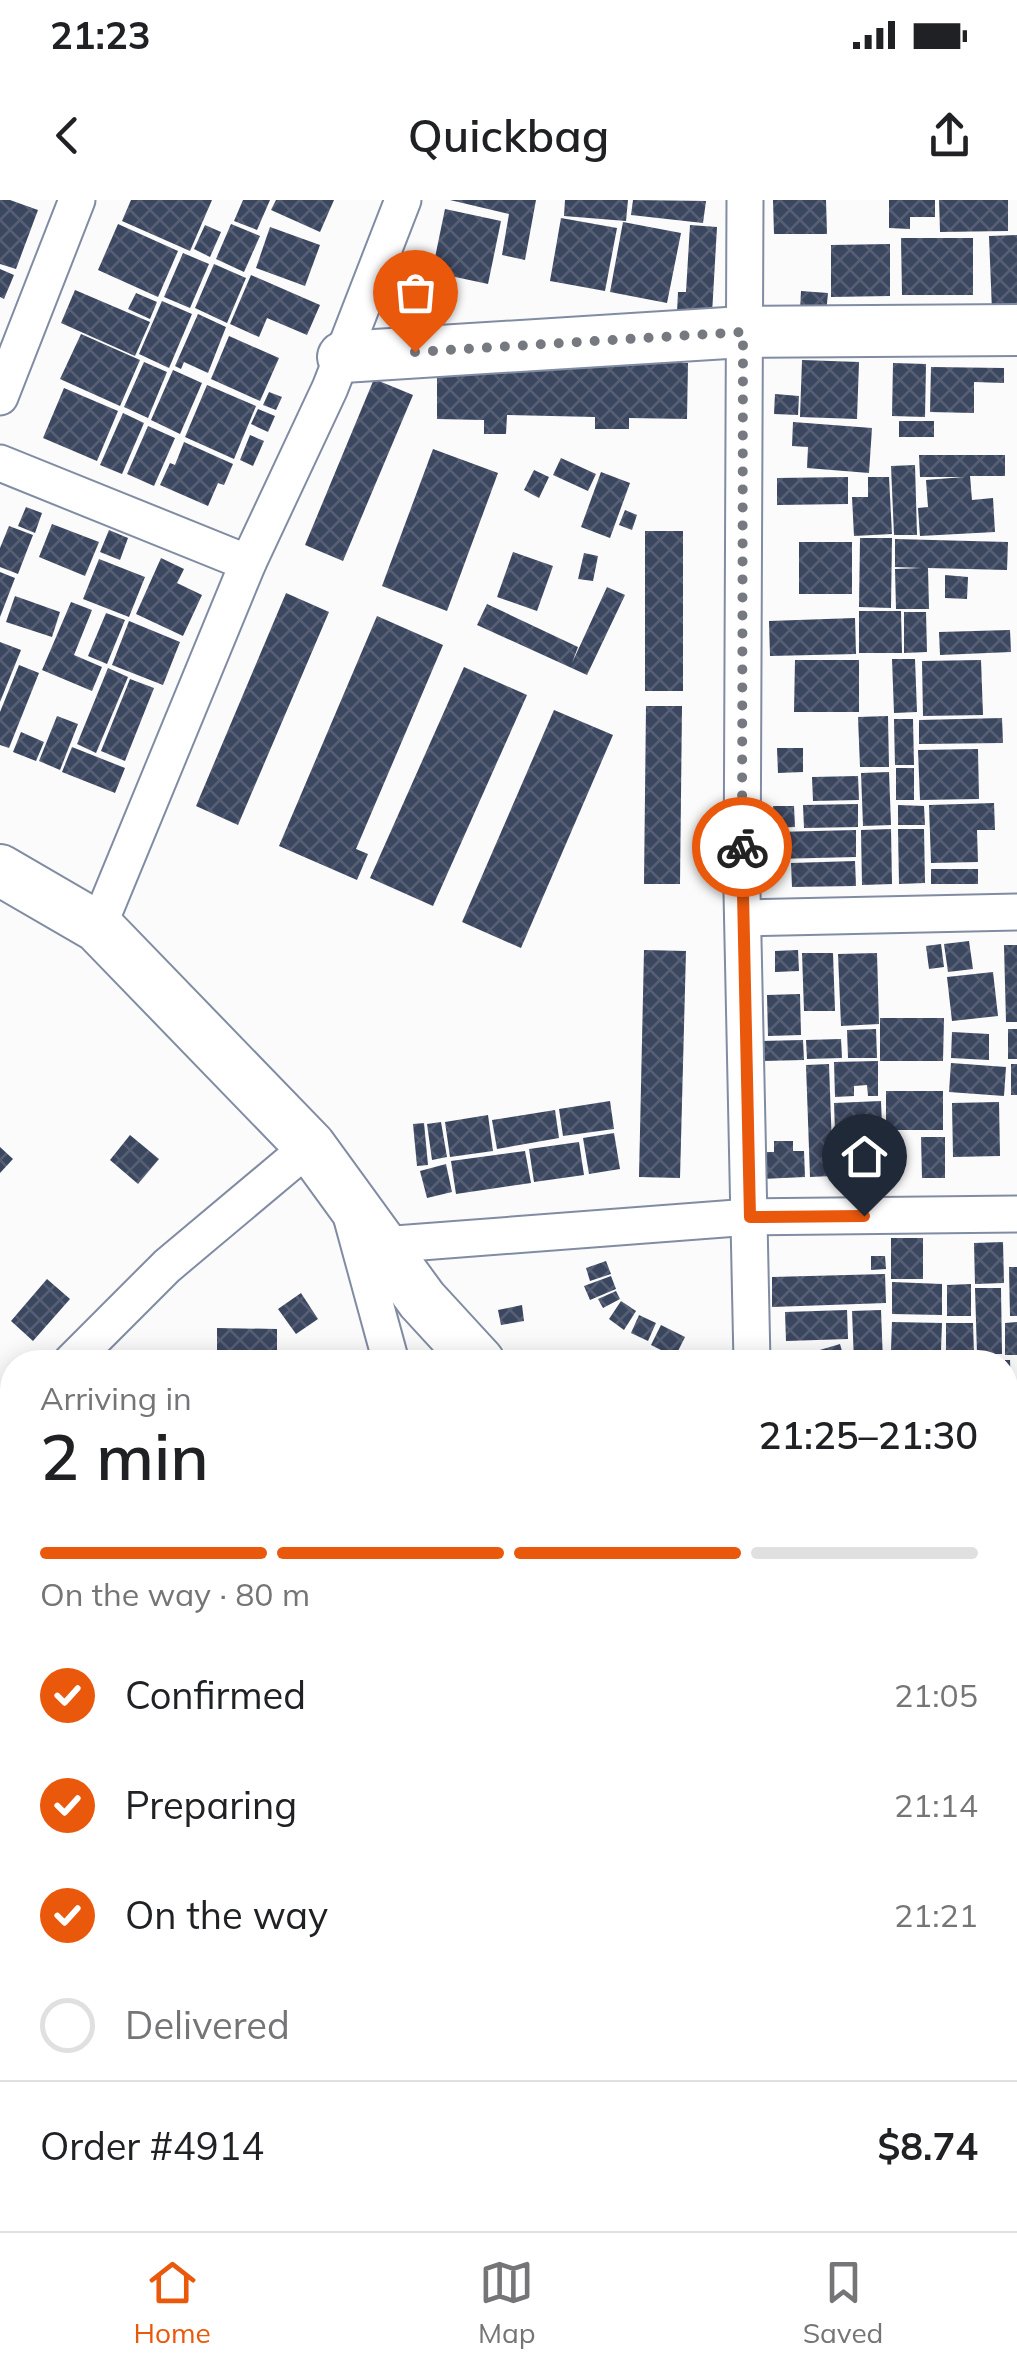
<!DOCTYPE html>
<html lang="en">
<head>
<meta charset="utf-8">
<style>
	body { margin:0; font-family:Mulish,sans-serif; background:#f2f2f2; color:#202124; height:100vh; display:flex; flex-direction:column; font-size:38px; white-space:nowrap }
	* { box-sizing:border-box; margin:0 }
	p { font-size:32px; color:#757577 }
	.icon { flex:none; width:55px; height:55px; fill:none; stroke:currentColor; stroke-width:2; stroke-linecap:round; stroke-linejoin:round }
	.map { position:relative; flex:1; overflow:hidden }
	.details { position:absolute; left:0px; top:1150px; width:1018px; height:882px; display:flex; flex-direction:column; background:#fff; border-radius:40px 40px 0 0; box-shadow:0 5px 25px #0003 }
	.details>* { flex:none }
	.pin { position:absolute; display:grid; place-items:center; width:85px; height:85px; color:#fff; margin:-102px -42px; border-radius:50% 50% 50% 0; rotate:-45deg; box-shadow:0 0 10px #0007 }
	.pin .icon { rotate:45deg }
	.courier { position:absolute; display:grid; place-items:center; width:100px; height:100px; margin:-50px; border:8px solid #ea580c; border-radius:50%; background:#fff; color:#222; box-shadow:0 2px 12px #0007 }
	.summary em { font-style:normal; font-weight:600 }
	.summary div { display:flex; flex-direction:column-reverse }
	.summary { display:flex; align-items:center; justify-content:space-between; height:170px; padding:0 40px }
	h1 { font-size:65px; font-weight:600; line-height:75px }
	.bar { display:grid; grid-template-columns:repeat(4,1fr); gap:15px 10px; align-content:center; height:120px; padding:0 40px }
	.bar i { height:12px; border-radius:8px; background:#e0e0e0 }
	.bar .current { background:#ea580c }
	.bar p { grid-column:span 4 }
	.line { display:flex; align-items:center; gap:25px; padding:0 40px; border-top:2px solid #e0e0e0 }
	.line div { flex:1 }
	ol { padding:0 40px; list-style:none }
	li { display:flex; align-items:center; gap:30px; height:110px }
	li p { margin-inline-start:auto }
	li .icon { padding:10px; border-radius:50%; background:#ea580c; color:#fff; stroke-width:4 }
	li:last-child { color:#757577 }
	li i { width:55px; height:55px; border:5px solid #e0e0e0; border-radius:50% }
	.status { display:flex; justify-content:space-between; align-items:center; height:70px; padding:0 50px; background:#fff; direction:ltr }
	.status svg { height:28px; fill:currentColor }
	header { display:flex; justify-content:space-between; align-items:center; height:130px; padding:0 40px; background:#fff; font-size:45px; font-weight:600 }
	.tabs { display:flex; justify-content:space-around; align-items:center; height:140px; border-top:2px solid #e0e0e0; background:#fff; font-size:28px; color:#757577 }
	.tabs a { display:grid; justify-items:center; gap:5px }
	.tabs .current { color:#ea580c }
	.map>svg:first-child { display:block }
	.building { fill:url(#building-cross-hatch) }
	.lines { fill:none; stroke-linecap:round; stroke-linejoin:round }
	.street-casing { stroke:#818ca3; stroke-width:39 }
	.secondary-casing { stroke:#818ca3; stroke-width:54 }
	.street { stroke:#fff; stroke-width:35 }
	.secondary { stroke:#fff; stroke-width:50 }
	.done { stroke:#767980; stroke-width:10; stroke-dasharray:0 18 }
	.route { stroke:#ea580c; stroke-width:12 }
</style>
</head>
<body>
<div class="status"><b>21:23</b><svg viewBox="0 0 49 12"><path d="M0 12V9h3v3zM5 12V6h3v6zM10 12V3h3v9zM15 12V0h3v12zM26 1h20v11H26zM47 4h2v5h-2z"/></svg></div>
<header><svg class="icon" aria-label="back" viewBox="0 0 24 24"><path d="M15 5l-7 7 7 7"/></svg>Quickbag<svg class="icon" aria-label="share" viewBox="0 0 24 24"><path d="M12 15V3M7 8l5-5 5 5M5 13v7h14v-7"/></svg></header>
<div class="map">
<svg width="1017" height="2031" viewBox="0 0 1017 2031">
	<defs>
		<pattern id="building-cross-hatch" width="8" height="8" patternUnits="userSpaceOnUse" patternTransform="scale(2.5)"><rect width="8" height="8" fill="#3b465f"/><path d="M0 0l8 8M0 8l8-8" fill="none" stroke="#565f73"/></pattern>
	</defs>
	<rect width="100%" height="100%" fill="#fbfbfb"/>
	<g class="building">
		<path d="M 0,0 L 10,0 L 38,10 L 16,69 L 0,64 Z"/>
		<path d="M 131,0 L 212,0 L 190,51 L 122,21 Z"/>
		<path d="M 243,0 L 270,0 L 257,30 L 234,21 Z"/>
		<path d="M 276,0 L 334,0 L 320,32 L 271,10 Z"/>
		<path d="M 450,0 L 536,0 L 525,60 L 502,55 L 509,14 Z"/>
		<path d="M 565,0 L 628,0 L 626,21 L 564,16 Z"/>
		<path d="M 633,0 L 706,1 L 703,23 L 631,15 Z"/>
		<path d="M 773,0 L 826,0 L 827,34 L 774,34 Z"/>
		<path d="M 889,0 L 935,0 L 935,17 L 910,17 L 910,29 L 889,28 Z"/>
		<path d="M 939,0 L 1008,0 L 1008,31 L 940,32 Z"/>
		<path d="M 445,9 L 501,21 L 488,84 L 432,72 Z"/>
		<path d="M 561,18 L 617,28 L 605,91 L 550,81 Z"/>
		<path d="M 623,22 L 681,33 L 667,103 L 610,92 Z"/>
		<path d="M 118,24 L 178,51 L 158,97 L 98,70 Z"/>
		<path d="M 231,24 L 260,36 L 244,72 L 216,59 Z"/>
		<path d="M 205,25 L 221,32 L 210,57 L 194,49 Z"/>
		<path d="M 690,25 L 717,27 L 712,114 L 677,112 L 678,92 L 686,92 Z"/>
		<path d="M 270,27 L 320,45 L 305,86 L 256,68 Z"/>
		<path d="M 1017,35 L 1017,110 L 992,111 L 989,36 Z"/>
		<path d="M 901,38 L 973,38 L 973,95 L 902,95 Z"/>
		<path d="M 890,44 L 890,96 L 831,97 L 831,45 Z"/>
		<path d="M 183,53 L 209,64 L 190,108 L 164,97 Z"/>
		<path d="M 405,61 L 430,63 L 428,85 L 451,87 L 449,113 L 387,108 Z"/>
		<path d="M 214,64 L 246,78 L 227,123 L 195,108 Z"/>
		<path d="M 0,69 L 14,75 L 4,99 L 0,97 Z"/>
		<path d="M 251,75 L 320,105 L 307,135 L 267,118 L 259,137 L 230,124 Z"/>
		<path d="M 75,90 L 150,122 L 135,156 L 61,123 Z"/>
		<path d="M 801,91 L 828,93 L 826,113 L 800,111 Z"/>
		<path d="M 136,93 L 157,102 L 150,119 L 128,109 Z"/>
		<path d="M 162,101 L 192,114 L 169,168 L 139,154 Z"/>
		<path d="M 198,114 L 226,127 L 208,173 L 184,162 L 181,169 L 175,166 Z"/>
		<path d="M 81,134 L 140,160 L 120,206 L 60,179 Z"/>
		<path d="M 229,136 L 279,158 L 260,201 L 211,179 Z"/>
		<path d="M 437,160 L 688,163 L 687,219 L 629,218 L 629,229 L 595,229 L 595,217 L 507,215 L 506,234 L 484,234 L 484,220 L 437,219 Z"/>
		<path d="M 802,160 L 859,162 L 857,219 L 800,217 Z"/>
		<path d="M 144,162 L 167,172 L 148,218 L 124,207 Z"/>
		<path d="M 893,163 L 926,164 L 925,217 L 892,216 Z"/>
		<path d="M 931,167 L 1004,168 L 1004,183 L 974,182 L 974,213 L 930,212 Z"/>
		<path d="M 173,170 L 202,183 L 180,234 L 151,220 Z"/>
		<path d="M 374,179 L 413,195 L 343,361 L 305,345 Z"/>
		<path d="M 207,185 L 256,206 L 234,259 L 185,237 Z"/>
		<path d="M 64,188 L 118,211 L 97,261 L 43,238 Z"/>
		<path d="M 269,192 L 282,197 L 276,210 L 263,205 Z"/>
		<path d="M 775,194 L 799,196 L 798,215 L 774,214 Z"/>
		<path d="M 258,209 L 275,216 L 268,232 L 251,224 Z"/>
		<path d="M 123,213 L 144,223 L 122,274 L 100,265 Z"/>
		<rect x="899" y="221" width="35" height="16"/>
		<path d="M 793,222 L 872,228 L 869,273 L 807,268 L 808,247 L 792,246 Z"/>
		<path d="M 148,226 L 175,238 L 154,286 L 127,274 Z"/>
		<path d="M 250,235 L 264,241 L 253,266 L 240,260 Z"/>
		<path d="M 184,242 L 233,264 L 224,285 L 218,283 L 208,306 L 160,285 L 170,263 L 175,265 Z"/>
		<path d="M 433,249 L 498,273 L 447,411 L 382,386 Z"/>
		<path d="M 919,255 L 1005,255 L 1005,276 L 970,276 L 972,300 L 993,298 L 995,332 L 920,336 L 918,308 L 928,307 L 926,280 L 964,277 L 920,277 Z"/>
		<path d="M 561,258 L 596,274 L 588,291 L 553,275 Z"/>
		<path d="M 915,265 L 917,335 L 894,335 L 891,266 Z"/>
		<path d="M 534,270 L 549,277 L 539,298 L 524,290 Z"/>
		<path d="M 601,272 L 630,283 L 610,338 L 581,327 Z"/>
		<path d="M 848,277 L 848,304 L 777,305 L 777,278 Z"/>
		<path d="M 868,277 L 889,277 L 892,334 L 854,336 L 852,297 L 868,297 Z"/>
		<path d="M 26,307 L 42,313 L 35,333 L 18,326 Z"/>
		<path d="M 625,310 L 637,315 L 632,330 L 619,325 Z"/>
		<path d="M 52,324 L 99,342 L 85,376 L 39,357 Z"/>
		<path d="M 9,326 L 33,335 L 18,374 L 0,367 L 0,348 Z"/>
		<path d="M 109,330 L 128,338 L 120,360 L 100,352 Z"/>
		<rect x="645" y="331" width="38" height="160"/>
		<path d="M 860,338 L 892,338 L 891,408 L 859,407 Z"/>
		<path d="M 895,339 L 1008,342 L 1007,370 L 928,368 L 929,409 L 896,409 L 895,369 L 922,368 L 895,367 Z"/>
		<rect x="799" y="342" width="53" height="52"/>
		<path d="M 513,352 L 553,366 L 537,411 L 497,397 Z"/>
		<path d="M 584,353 L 598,356 L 593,381 L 578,379 Z"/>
		<path d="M 161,358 L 184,369 L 177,383 L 202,395 L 183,436 L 136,414 Z"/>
		<path d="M 99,359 L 145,377 L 129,417 L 83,399 Z"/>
		<path d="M 0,372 L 15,378 L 0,417 Z"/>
		<path d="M 945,375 L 968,377 L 967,399 L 945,398 Z"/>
		<path d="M 607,387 L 625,395 L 587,475 L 477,425 L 487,404 L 578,447 L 572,463 Z"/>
		<path d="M 286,393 L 329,412 L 238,625 L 196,606 Z"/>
		<path d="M 15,396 L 60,412 L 52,437 L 6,422 Z"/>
		<path d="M 71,402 L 92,410 L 74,455 L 102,467 L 92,491 L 42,470 Z"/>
		<path d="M 859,411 L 901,411 L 902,453 L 859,453 Z"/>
		<path d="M 904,412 L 926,412 L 927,452 L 904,453 Z"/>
		<path d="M 106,413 L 125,420 L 107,464 L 88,456 Z"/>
		<path d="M 377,416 L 443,445 L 356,649 L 368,654 L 357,680 L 279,646 Z"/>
		<path d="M 855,418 L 856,454 L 770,456 L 769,421 Z"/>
		<path d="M 129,421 L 180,442 L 163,485 L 112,465 Z"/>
		<path d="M 1010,430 L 1011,452 L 940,455 L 939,432 Z"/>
		<path d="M 0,442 L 21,450 L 0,502 Z"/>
		<path d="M 892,459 L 915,459 L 917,512 L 894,513 Z"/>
		<path d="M 795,460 L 859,460 L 859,512 L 794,512 Z"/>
		<path d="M 981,460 L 983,515 L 923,516 L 922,461 Z"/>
		<path d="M 19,465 L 39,473 L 9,548 L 0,545 L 0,512 Z"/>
		<path d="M 464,467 L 527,495 L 433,706 L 370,678 Z"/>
		<path d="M 108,468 L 128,477 L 96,553 L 77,544 Z"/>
		<path d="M 130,479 L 154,488 L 125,561 L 101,551 Z"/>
		<path d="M 646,506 L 682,506 L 680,684 L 644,684 Z"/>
		<path d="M 554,510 L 613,535 L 521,748 L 462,722 Z"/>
		<path d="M 57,516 L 78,524 L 60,570 L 39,561 Z"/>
		<path d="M 888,516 L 889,567 L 860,567 L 858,517 Z"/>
		<path d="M 1002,518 L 1003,543 L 919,544 L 919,520 Z"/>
		<path d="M 894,519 L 913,519 L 914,565 L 895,565 Z"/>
		<path d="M 21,532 L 44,542 L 36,561 L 13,552 Z"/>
		<path d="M 72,547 L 125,568 L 115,593 L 62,572 Z"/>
		<path d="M 777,548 L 803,548 L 803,572 L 778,573 Z"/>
		<path d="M 978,549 L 979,599 L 920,600 L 918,550 Z"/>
		<rect x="896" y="568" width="18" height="32"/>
		<path d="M 889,572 L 891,625 L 863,626 L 861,573 Z"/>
		<path d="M 858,576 L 859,600 L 813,601 L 812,577 Z"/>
		<path d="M 994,603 L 995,630 L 977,630 L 978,662 L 931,663 L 929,605 Z"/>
		<path d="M 858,604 L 858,627 L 804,628 L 803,605 Z"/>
		<path d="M 898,605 L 924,606 L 925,625 L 898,625 Z"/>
		<path d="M 773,606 L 794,606 L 795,627 L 774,628 Z"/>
		<path d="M 891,629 L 892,684 L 862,685 L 861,630 Z"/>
		<path d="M 898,629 L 924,629 L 925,683 L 899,684 Z"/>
		<path d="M 856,630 L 856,657 L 775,659 L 775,632 Z"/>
		<path d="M 855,661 L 856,686 L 792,687 L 791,663 Z"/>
		<rect x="931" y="669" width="47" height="15"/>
		<path d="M 969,741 L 973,769 L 948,772 L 944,744 Z"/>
		<path d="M 941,744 L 944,767 L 929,769 L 926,746 Z"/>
		<path d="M 1004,745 L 1017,745 L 1017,822 L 1006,822 Z"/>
		<path d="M 644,750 L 686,751 L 680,978 L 639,977 Z"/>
		<path d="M 798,750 L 799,771 L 775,772 L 775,751 Z"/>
		<path d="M 802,753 L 833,753 L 835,811 L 804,811 Z"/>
		<path d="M 877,753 L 879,824 L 841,826 L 838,754 Z"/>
		<path d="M 993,772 L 998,816 L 952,821 L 947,777 Z"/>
		<path d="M 800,794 L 801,835 L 768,836 L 767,795 Z"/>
		<path d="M 880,818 L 944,818 L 943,861 L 880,861 Z"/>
		<path d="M 876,829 L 877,858 L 848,858 L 847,830 Z"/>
		<rect x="1008" y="829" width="9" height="30"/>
		<path d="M 952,832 L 989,834 L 989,860 L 951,858 Z"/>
		<path d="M 841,839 L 842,858 L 807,859 L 806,840 Z"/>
		<path d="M 803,840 L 804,860 L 762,861 L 761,841 Z"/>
		<path d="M 878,861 L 878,896 L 868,896 L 867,885 L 854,886 L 854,896 L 835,897 L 834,862 Z"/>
		<path d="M 951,863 L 1006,867 L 1004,896 L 949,892 Z"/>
		<path d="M 829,864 L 833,976 L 810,977 L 806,865 Z"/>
		<rect x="1011" y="864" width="6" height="31"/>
		<rect x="886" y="891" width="57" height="39"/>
		<path d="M 610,901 L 614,929 L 563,936 L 559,909 Z"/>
		<path d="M 881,901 L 883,951 L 857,952 L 857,958 L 836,959 L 834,903 Z"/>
		<path d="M 999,902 L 1000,956 L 953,957 L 952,903 Z"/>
		<path d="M 555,910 L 559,938 L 497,949 L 492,920 Z"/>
		<path d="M 488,915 L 493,951 L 450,957 L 445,922 Z"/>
		<path d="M 441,922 L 447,957 L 432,960 L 427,924 Z"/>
		<path d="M 424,923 L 428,965 L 417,966 L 413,924 Z"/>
		<path d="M 614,933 L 620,969 L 589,974 L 583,938 Z"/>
		<path d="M 130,935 L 159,959 L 138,984 L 110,960 Z"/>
		<path d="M 921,937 L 945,937 L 945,978 L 922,978 Z"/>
		<path d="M 774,941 L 793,941 L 793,951 L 804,951 L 805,977 L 761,979 L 760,952 L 774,952 Z"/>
		<path d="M 579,942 L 584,975 L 534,982 L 529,949 Z"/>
		<path d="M 0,947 L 13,959 L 0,973 Z"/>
		<path d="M 525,951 L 531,983 L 456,994 L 451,961 Z"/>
		<rect x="839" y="963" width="14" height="13"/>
		<path d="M 446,964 L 452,992 L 427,998 L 420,971 Z"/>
		<rect x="891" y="1038" width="32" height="41"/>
		<path d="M 1003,1042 L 1004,1083 L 975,1084 L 974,1043 Z"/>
		<path d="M 871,1056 L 885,1056 L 886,1069 L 871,1070 Z"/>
		<path d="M 606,1061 L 611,1074 L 590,1081 L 586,1068 Z"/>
		<path d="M 1009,1067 L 1017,1067 L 1017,1116 L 1010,1116 Z"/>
		<path d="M 885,1074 L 886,1103 L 772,1107 L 772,1077 Z"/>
		<path d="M 611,1076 L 616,1089 L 590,1100 L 584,1086 Z"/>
		<path d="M 47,1079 L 70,1099 L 33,1141 L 11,1121 Z"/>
		<path d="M 892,1082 L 942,1084 L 942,1115 L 892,1114 Z"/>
		<path d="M 971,1084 L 971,1116 L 947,1116 L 947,1085 Z"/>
		<path d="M 975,1088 L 1001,1088 L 1002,1154 L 977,1154 Z"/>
		<path d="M 616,1091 L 620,1099 L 603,1108 L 598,1099 Z"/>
		<path d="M 301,1093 L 318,1119 L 296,1134 L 278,1109 Z"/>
		<path d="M 621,1101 L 636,1111 L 624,1130 L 609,1119 Z"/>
		<path d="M 522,1105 L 524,1121 L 501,1125 L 498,1110 Z"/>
		<path d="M 847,1110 L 848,1139 L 786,1141 L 785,1112 Z"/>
		<path d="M 881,1110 L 883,1162 L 854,1162 L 852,1111 Z"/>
		<path d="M 639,1115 L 656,1123 L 648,1141 L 631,1133 Z"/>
		<path d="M 892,1122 L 942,1123 L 941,1150 L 891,1150 Z"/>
		<path d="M 1017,1122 L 1017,1155 L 1005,1155 L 1005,1123 Z"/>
		<path d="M 946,1123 L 973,1123 L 974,1154 L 946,1154 Z"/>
		<path d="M 661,1125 L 685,1137 L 675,1157 L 651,1145 Z"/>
		<path d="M 217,1128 L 277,1129 L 277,1161 L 217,1161 Z"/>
		<path d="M 840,1144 L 845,1162 L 794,1162 L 793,1158 Z"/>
		<path d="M 597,1151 L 630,1162 L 593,1162 Z"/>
		<path d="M 938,1154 L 938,1162 L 892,1162 L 891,1156 Z"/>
		<path d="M 1005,1160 L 1010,1160 L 1011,1192 L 1005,1193 Z"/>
		<path d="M 12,1353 L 12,1443 L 0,1417 L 0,1359 Z"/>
		<rect x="1005" y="1421" width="12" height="29"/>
		<rect x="1005" y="1457" width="12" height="18"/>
		<rect x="1005" y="1478" width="12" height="75"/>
		<path d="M 0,1514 L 12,1535 L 12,1651 L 0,1630 Z"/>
		<path d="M 733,2020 L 756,2020 L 759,2031 L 736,2031 Z"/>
	</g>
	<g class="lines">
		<g class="street-casing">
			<g id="street">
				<path d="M 745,0 L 742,693 L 752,1162"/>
				<path d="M 0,197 L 77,0"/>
				<path d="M 0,263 L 248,363"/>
				<path d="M 743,718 L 1017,712"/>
				<path d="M 98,727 L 248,363 L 330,188 L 403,0"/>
				<path d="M 352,1019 L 391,1162"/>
				<path d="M 382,1045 L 750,1017 L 1017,1014"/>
				<path d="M 71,1162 L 167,1066 L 310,946"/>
				<path d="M 0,1247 L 12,1232"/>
				<path d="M 1005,1319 L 1017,1318"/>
			</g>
		</g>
		<g class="secondary-casing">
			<g id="secondary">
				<path d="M 343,157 L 743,132 L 1017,130"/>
				<path d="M 0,670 L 98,727 L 310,946 L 422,1100 L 479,1162"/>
				<path d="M 1005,1618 L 1017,1621"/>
			</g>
		</g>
		<use href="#street" class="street"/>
		<use href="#secondary" class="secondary"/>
	</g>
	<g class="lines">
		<path class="done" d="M 415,152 L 743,132 L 742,647"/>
		<path class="route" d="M 742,647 L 750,1017 L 864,1016"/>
	</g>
</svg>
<div class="pin" style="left:415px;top:152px;background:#ea580c"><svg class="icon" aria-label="bag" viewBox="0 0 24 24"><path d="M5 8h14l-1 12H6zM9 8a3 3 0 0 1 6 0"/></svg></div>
<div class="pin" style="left:864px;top:1016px;background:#1f2937"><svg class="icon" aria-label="home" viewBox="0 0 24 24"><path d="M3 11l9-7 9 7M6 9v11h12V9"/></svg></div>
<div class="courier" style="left:742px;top:647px"><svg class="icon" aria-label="bike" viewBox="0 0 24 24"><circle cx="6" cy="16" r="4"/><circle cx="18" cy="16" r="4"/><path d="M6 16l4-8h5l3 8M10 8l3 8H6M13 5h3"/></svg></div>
<section class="details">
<div class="summary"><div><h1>2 min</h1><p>Arriving in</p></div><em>21:25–21:30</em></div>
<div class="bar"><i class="current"></i><i class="current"></i><i class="current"></i><i></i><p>On the way · 80 m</p></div>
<ol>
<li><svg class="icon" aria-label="check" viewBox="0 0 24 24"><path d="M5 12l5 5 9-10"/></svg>Confirmed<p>21:05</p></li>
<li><svg class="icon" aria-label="check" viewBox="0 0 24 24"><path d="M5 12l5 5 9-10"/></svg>Preparing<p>21:14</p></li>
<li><svg class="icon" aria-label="check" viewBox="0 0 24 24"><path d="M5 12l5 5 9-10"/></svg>On the way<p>21:21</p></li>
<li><i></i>Delivered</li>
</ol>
<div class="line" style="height:130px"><div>Order #4914</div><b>$8.74</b></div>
</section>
</div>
<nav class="tabs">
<a class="current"><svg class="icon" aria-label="home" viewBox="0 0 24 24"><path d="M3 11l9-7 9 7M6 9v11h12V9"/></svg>Home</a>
<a><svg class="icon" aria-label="map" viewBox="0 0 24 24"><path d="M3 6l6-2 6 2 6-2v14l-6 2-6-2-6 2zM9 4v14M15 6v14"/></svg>Map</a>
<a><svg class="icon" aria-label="saved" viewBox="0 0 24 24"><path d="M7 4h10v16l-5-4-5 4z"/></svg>Saved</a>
</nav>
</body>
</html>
